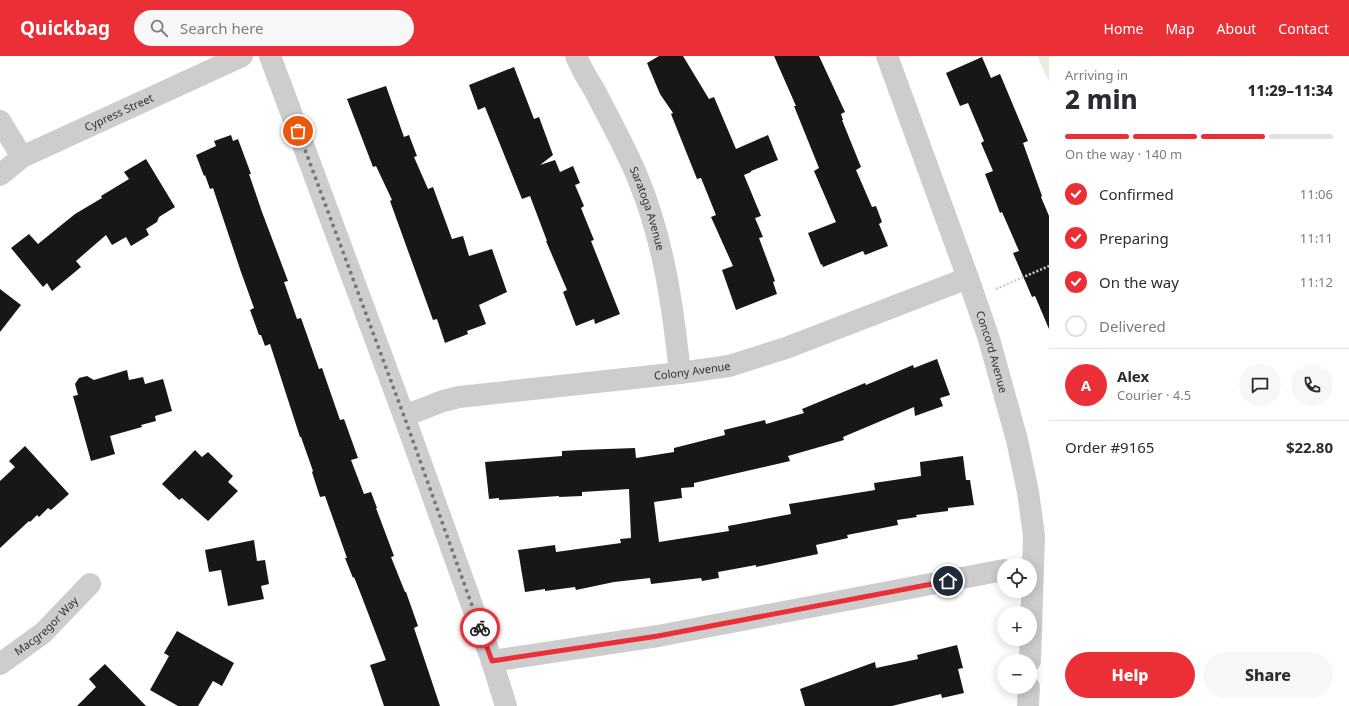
<!DOCTYPE html>
<html lang="en">
<head>
<meta charset="utf-8">
<style>
	body { margin:0; font-family:"Noto Sans",sans-serif; background:#f7f7f7; color:#2b2b33; height:100vh; display:flex; flex-direction:column; font-size:15px; white-space:nowrap }
	* { box-sizing:border-box; margin:0 }
	p { font-size:13px; color:#7c7c81 }
	.icon { flex:none; width:22px; height:22px; fill:none; stroke:currentColor; stroke-width:2; stroke-linecap:round; stroke-linejoin:round }
	.map { position:relative; flex:1; overflow:hidden }
	.panel { display:flex; flex-direction:column; background:#fff; width:300px }
	.panel>* { flex:none }
	.tools { position:absolute; left:997px; top:502px; display:grid; gap:8px }
	.tools a { display:grid; place-items:center; width:40px; height:40px; border-radius:50%; background:#fff; box-shadow:0 2px 10px #0003; font-size:20px }
	.pin { position:absolute; display:grid; place-items:center; width:34px; height:34px; color:#fff; margin:-17px; border:2px solid #fff; border-radius:50%; box-shadow:0 1px 4px #0007 }
	.courier { position:absolute; display:grid; place-items:center; width:40px; height:40px; margin:-20px; border:3px solid #eb2f36; border-radius:50%; background:#fff; color:#222; box-shadow:0 1px 5px #0007 }
	.summary em { font-style:normal; font-weight:800 }
	.summary div { display:flex; flex-direction:column-reverse }
	.summary { display:flex; align-items:center; justify-content:space-between; height:68px; padding:0 16px }
	h1 { font-size:26px; font-weight:800; line-height:30px }
	.bar { display:grid; grid-template-columns:repeat(4,1fr); gap:6px 4px; align-content:center; height:48px; padding:0 16px }
	.bar i { height:5px; border-radius:3px; background:#e1e1e2 }
	.bar .on { background:#eb2f36 }
	.bar p { grid-column:span 4 }
	.line { display:flex; align-items:center; gap:10px; padding:0 16px; border-top:1px solid #e1e1e2 }
	.line div { flex:1 }
	.round { display:grid; place-items:center; flex:none; width:42px; height:42px; border-radius:21px; background:#f7f7f7 }
	ol { padding:0 16px; list-style:none }
	li { display:flex; align-items:center; gap:12px; height:44px }
	li p { margin-inline-start:auto }
	li .icon { padding:4px; border-radius:50%; background:#eb2f36; color:#fff; stroke-width:4 }
	li:last-child { color:#7c7c81 }
	li i { width:22px; height:22px; border:2px solid #e1e1e2; border-radius:50% }
	.cta { display:flex; gap:8px; margin-top:auto; padding:8px 16px }
	.cta a { flex:1; height:46px; border-radius:24px; background:#eb2f36; color:#fff; font-size:16px; font-weight:800; line-height:46px; text-align:center }
	.cta a+a { background:#f7f7f7; color:#2b2b33 }
	header { display:flex; align-items:center; gap:24px; box-sizing:border-box; height:56px; padding:0 20px; background:#eb2f36; color:#fff }
	header strong { font-size:19px }
	nav { display:flex; gap:22px; margin-inline-start:auto; font-size:14px }
	.search { width:280px; height:36px; background:#f7f7f7; display:flex; align-items:center; gap:10px; box-sizing:border-box; padding:0 14px; border-radius:22px; color:#7c7c81; font-size:15px }
	main { display:flex; flex:1; min-height:0 }
	.map>svg:first-child { display:block }
	.green { fill:#e6eede }
	.building { fill:#171717 }
	.lines { fill:none; stroke-linecap:round; stroke-linejoin:round }
	.path { stroke:#cdcdcd; stroke-width:2.5; stroke-dasharray:2 2; stroke-linecap:butt }
	.minor { stroke:#cdcdcd; stroke-width:22 }
	.done { stroke:#787878; stroke-width:4; stroke-dasharray:0 7.2 }
	.route { stroke:#eb2f36; stroke-width:5 }
	.labels { text-anchor:middle; stroke-width:4; stroke-linejoin:round; paint-order:stroke }
	.street-label { font-size:11px; fill:#303030; stroke:#fff }
</style>
</head>
<body>
<header>
<strong>Quickbag</strong>
<div class="search"><svg class="icon" aria-label="search" viewBox="0 0 24 24"><circle cx="10" cy="10" r="6"/><path d="M15 15l6 6"/></svg>Search here</div>
<nav><a>Home</a><a>Map</a><a>About</a><a>Contact</a></nav>
</header>
<main>
<div class="map">
<svg width="1049" height="650" viewBox="0 0 1049 650">
	<rect width="100%" height="100%" fill="#fff"/>
	<path class="green" d="M 1037,0 L 1049,0 L 1049,26 Z"/>
	<g class="building">
		<path d="M 659,0 L 683,0 L 709,43 L 714,41 L 736,93 L 768,79 L 778,104 L 751,115 L 751,116 L 744,119 L 761,160 L 755,162 L 763,181 L 759,182 L 775,225 L 773,226 L 777,238 L 736,254 L 722,214 L 733,210 L 711,161 L 716,159 L 701,122 L 697,123 L 671,58 L 673,57 L 660,38 L 647,7 Z"/>
		<path d="M 774,0 L 819,0 L 845,56 L 841,58 L 843,64 L 842,64 L 861,111 L 856,114 L 872,151 L 876,150 L 882,166 L 879,168 L 888,190 L 865,199 L 863,195 L 823,211 L 822,208 L 821,209 L 808,177 L 836,166 L 814,115 L 819,112 L 794,50 L 796,50 Z"/>
		<path d="M 982,1 L 991,22 L 1000,18 L 1028,85 L 1023,87 L 1042,140 L 1041,141 L 1049,160 L 1049,273 L 1035,240 L 1032,241 L 1013,197 L 1019,195 L 1002,156 L 1000,157 L 985,118 L 993,115 L 981,87 L 984,85 L 968,47 L 960,50 L 946,17 Z"/>
		<path d="M 514,11 L 534,63 L 539,61 L 553,99 L 540,109 L 555,104 L 560,116 L 573,110 L 580,127 L 575,129 L 584,150 L 581,152 L 594,184 L 591,185 L 620,258 L 595,268 L 594,263 L 576,270 L 563,236 L 567,234 L 546,185 L 547,185 L 530,140 L 522,143 L 485,51 L 478,54 L 469,29 Z"/>
		<path d="M 386,30 L 404,81 L 409,79 L 417,100 L 414,101 L 428,133 L 433,131 L 452,183 L 463,180 L 469,200 L 492,193 L 507,236 L 479,249 L 486,268 L 467,275 L 468,278 L 445,287 L 437,263 L 433,264 L 390,145 L 392,144 L 376,110 L 373,111 L 347,43 Z"/>
		<path d="M 231,79 L 233,85 L 238,83 L 251,118 L 249,118 L 262,156 L 288,225 L 284,226 L 297,263 L 301,262 L 319,313 L 322,312 L 340,364 L 344,363 L 358,402 L 351,404 L 364,438 L 371,436 L 377,452 L 376,452 L 394,500 L 391,501 L 405,536 L 406,536 L 418,570 L 414,572 L 440,650 L 384,650 L 370,609 L 386,604 L 360,536 L 354,521 L 353,522 L 345,502 L 347,502 L 325,440 L 320,441 L 312,416 L 313,415 L 301,381 L 300,381 L 270,288 L 265,290 L 261,279 L 259,279 L 250,254 L 254,252 L 241,216 L 213,132 L 210,133 L 205,119 L 204,120 L 196,99 L 216,90 L 214,85 Z"/>
		<path d="M 146,103 L 175,151 L 159,161 L 157,166 L 146,173 L 149,179 L 131,190 L 126,181 L 112,189 L 106,179 L 76,205 L 81,211 L 52,235 L 47,227 L 43,231 L 11,192 L 29,178 L 38,188 L 75,158 L 102,142 L 101,140 L 129,123 L 124,116 Z"/>
		<path d="M 0,233 L 21,249 L 0,276 Z"/>
		<path d="M 937,303 L 950,339 L 940,342 L 943,350 L 915,360 L 914,351 L 843,381 L 844,384 L 788,400 L 790,405 L 694,427 L 694,431 L 681,432 L 682,442 L 654,446 L 659,486 L 729,475 L 728,470 L 791,458 L 789,448 L 875,434 L 874,427 L 921,420 L 920,406 L 963,400 L 966,424 L 970,424 L 974,449 L 948,452 L 948,455 L 916,459 L 917,461 L 897,464 L 898,469 L 847,479 L 848,482 L 816,489 L 818,498 L 756,511 L 756,509 L 718,516 L 719,522 L 702,525 L 701,522 L 651,528 L 650,522 L 614,526 L 576,534 L 575,531 L 545,535 L 545,533 L 525,536 L 518,494 L 555,489 L 556,496 L 621,487 L 620,483 L 631,482 L 629,433 L 582,436 L 582,440 L 559,441 L 559,440 L 499,444 L 499,442 L 489,443 L 485,406 L 562,400 L 562,395 L 580,394 L 635,392 L 636,402 L 674,396 L 674,392 L 725,379 L 724,374 L 765,364 L 766,368 L 804,357 L 802,353 L 865,327 L 866,329 L 913,309 L 914,312 Z"/>
		<path d="M 127,314 L 129,324 L 143,321 L 145,328 L 163,323 L 172,355 L 155,360 L 156,365 L 141,369 L 142,371 L 110,380 L 115,398 L 91,405 L 73,340 L 78,339 L 75,328 L 79,322 L 87,320 L 94,324 Z"/>
		<path d="M 25,390 L 69,438 L 51,454 L 48,452 L 39,461 L 37,459 L 30,466 L 29,465 L 0,492 L 0,425 L 15,411 L 9,405 Z"/>
		<path d="M 195,394 L 202,401 L 208,396 L 233,420 L 228,426 L 238,435 L 208,465 L 182,442 L 179,444 L 162,428 Z"/>
		<path d="M 254,484 L 257,505 L 265,504 L 269,528 L 261,530 L 264,543 L 228,550 L 221,514 L 209,516 L 205,494 Z"/>
		<path d="M 177,575 L 234,607 L 222,630 L 213,625 L 198,650 L 178,650 L 150,634 L 169,600 L 164,597 Z"/>
		<path d="M 957,589 L 963,612 L 958,613 L 964,637 L 942,642 L 941,638 L 892,650 L 805,650 L 800,633 L 875,606 L 876,612 L 918,603 L 917,599 Z"/>
		<path d="M 105,608 L 146,650 L 77,650 L 96,631 L 89,623 Z"/>
	</g>
	<g class="lines">
		<path class="path" d="M 996,233 L 1049,210"/>
		<g class="minor">
			<path d="M 270,0 L 404,360 L 492,605 L 506,650"/>
			<path id="s1" d="M 576,0 C 581,12 588,24 595,35 C 610,65 627,94 639,125 C 664,186 673,252 680,317"/>
			<path id="s2" d="M 887,0 L 968,222 L 989,283 L 1017,384 L 1028,436 L 1034,480 L 1030,605"/>
			<path d="M 0,65 L 22,101"/>
			<path id="s3" d="M 0,119 L 22,101 L 242,0"/>
			<path id="s4" d="M 404,360 L 443,345 L 459,341 L 680,317 L 729,310 L 786,292 L 968,222"/>
			<path d="M 492,605 L 658,580 L 1004,514"/>
			<path id="s5" d="M 0,608 L 43,577 L 90,528"/>
			<path d="M 1028,650 L 1029,631"/>
		</g>
	</g>
	<g class="lines">
		<path class="done" d="M 298,75 L 404,360 L 480,572"/>
		<path class="route" d="M 480,572 L 492,605 L 658,580 L 948,525"/>
	</g>
	<g class="labels">
		<g class="street-label">
			<text dy="4" stroke="none"><textPath href="#s3" startOffset="135">Cypress Street</textPath></text>
			<text dy="4" stroke="none"><textPath href="#s1" startOffset="169">Saratoga Avenue</textPath></text>
			<text dy="4" stroke="none"><textPath href="#s2" startOffset="314">Concord Avenue</textPath></text>
			<text dy="4" stroke="none"><textPath href="#s4" startOffset="293">Colony Avenue</textPath></text>
			<text dy="4" stroke="none"><textPath href="#s5" startOffset="60">Macgregor Way</textPath></text>
		</g>
	</g>
</svg>
<div class="tools">
<a><svg class="icon" aria-label="locate" viewBox="0 0 24 24"><circle cx="12" cy="12" r="6"/><path d="M12 2v4M12 18v4M2 12h4M18 12h4"/></svg></a>
<a>+</a>
<a>−</a>
</div>
<div class="pin" style="left:298px;top:75px;background:#ea580c"><svg class="icon" aria-label="bag" viewBox="0 0 24 24"><path d="M5 8h14l-1 12H6zM9 8a3 3 0 0 1 6 0"/></svg></div>
<div class="pin" style="left:948px;top:525px;background:#1f2937"><svg class="icon" aria-label="home" viewBox="0 0 24 24"><path d="M3 11l9-7 9 7M6 9v11h12V9"/></svg></div>
<div class="courier" style="left:480px;top:572px"><svg class="icon" aria-label="bike" viewBox="0 0 24 24"><circle cx="6" cy="16" r="4"/><circle cx="18" cy="16" r="4"/><path d="M6 16l4-8h5l3 8M10 8l3 8H6M13 5h3"/></svg></div>
</div>
<section class="panel">
<div class="summary"><div><h1>2 min</h1><p>Arriving in</p></div><em>11:29–11:34</em></div>
<div class="bar"><i class="on"></i><i class="on"></i><i class="on"></i><i></i><p>On the way · 140 m</p></div>
<ol>
<li><svg class="icon" aria-label="check" viewBox="0 0 24 24"><path d="M5 12l5 5 9-10"/></svg>Confirmed<p>11:06</p></li>
<li><svg class="icon" aria-label="check" viewBox="0 0 24 24"><path d="M5 12l5 5 9-10"/></svg>Preparing<p>11:11</p></li>
<li><svg class="icon" aria-label="check" viewBox="0 0 24 24"><path d="M5 12l5 5 9-10"/></svg>On the way<p>11:12</p></li>
<li><i></i>Delivered</li>
</ol>
<div class="line" style="height:72px"><b class="round" style="background:#eb2f36;color:#fff">A</b><div><b>Alex</b><p>Courier · 4.5</p></div><a class="round"><svg class="icon" aria-label="chat" viewBox="0 0 24 24"><path d="M4 5h16v11H9l-5 4z"/></svg></a><a class="round"><svg class="icon" aria-label="phone" viewBox="0 0 24 24"><path d="M5 4h4l2 5-3 2q2 4 5 5l2-3 5 2v4C11 20 4 13 5 4z"/></svg></a></div>
<div class="line" style="height:52px"><div>Order #9165</div><b>$22.80</b></div>
<div class="cta"><a>Help</a><a>Share</a></div>
</section>
</main>
</body>
</html>
